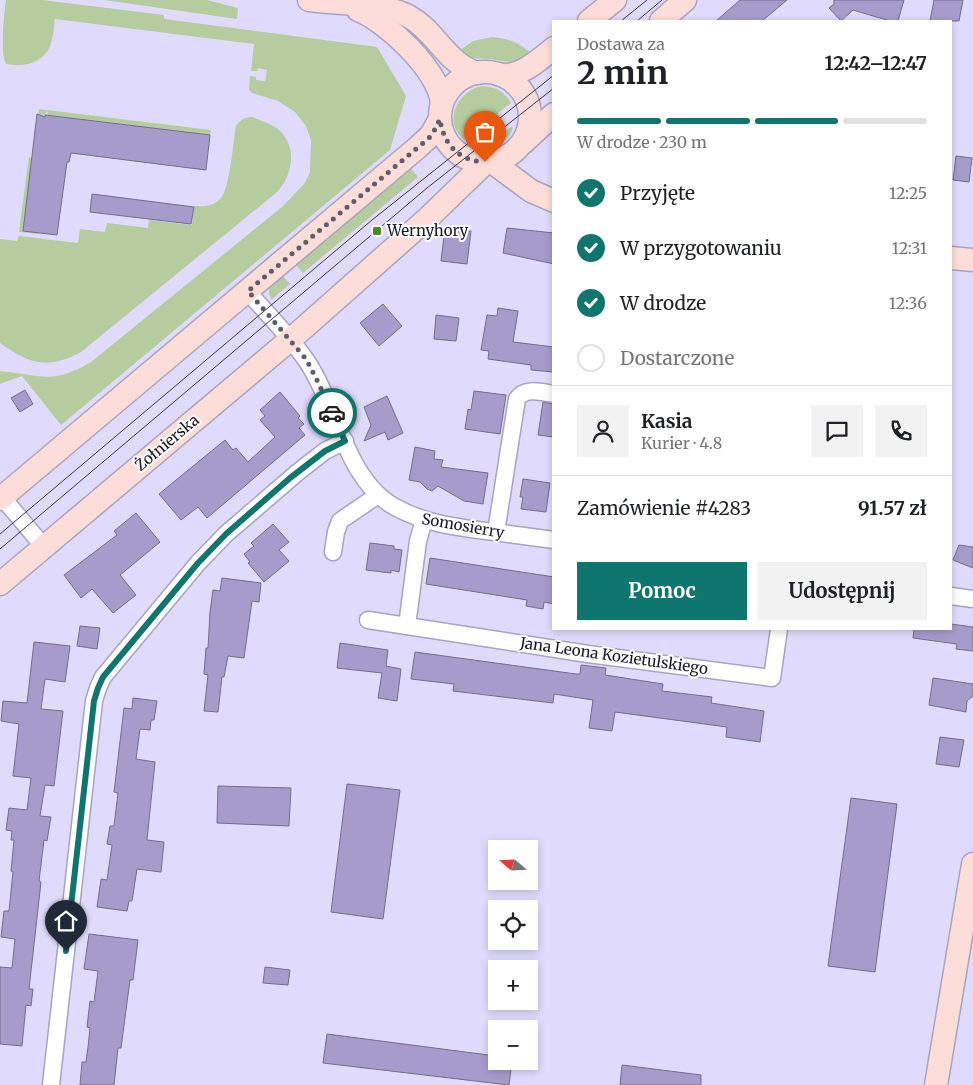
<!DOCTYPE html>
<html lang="pl">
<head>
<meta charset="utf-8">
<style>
	body { margin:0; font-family:Merriweather,serif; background:#f2f2f2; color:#202124; height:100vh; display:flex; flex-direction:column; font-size:19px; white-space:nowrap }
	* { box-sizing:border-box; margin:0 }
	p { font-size:16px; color:#757577 }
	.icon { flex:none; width:28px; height:28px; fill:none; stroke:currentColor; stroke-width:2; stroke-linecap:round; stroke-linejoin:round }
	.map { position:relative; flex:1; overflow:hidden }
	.drawer { position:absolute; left:552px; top:20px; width:400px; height:610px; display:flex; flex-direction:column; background:#fff; border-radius:0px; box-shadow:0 2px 8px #0003 }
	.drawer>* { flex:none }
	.needle { width:32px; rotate:289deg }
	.tools { position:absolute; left:488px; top:840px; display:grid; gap:10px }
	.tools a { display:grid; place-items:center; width:50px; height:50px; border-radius:0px; background:#fff; box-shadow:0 2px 8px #0003; font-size:25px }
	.pin { position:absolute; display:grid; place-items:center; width:42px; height:42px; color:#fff; margin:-51px -21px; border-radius:50% 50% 50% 0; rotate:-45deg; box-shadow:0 0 5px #0007 }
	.pin .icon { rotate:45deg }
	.courier { position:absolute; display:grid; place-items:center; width:50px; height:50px; margin:-25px; border:4px solid #0f766e; border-radius:50%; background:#fff; color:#222; box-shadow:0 1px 6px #0007 }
	.headline em { font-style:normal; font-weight:700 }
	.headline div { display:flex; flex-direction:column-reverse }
	.headline { display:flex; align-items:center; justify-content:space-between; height:85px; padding:0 25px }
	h1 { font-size:32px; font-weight:700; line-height:38px }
	.bar { display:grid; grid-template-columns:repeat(4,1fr); gap:8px 5px; align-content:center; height:60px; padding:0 25px }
	.bar i { height:6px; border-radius:4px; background:#e0e0e0 }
	.bar .active { background:#0f766e }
	.bar p { grid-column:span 4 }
	.line { display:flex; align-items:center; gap:12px; padding:0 25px; border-top:1px solid #e0e0e0 }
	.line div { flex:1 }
	.round { display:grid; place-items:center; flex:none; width:52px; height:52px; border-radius:0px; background:#f2f2f2 }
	ol { padding:0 25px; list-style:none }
	li { display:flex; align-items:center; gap:15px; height:55px }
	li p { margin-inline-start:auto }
	li .icon { padding:5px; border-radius:50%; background:#0f766e; color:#fff; stroke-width:4 }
	li:last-child { color:#757577 }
	li i { width:28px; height:28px; border:2px solid #e0e0e0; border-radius:50% }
	.cta { display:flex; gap:10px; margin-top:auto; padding:10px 25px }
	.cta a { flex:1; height:58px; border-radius:0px; background:#0f766e; color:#fff; font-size:20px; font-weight:700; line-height:58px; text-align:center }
	.cta a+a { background:#f2f2f2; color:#202124 }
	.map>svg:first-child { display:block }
	.green { fill:#b4cc9e }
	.building { fill:#a59ccc; stroke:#726d8b }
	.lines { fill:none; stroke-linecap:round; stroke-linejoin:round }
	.street-casing { stroke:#a8a3c2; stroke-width:19 }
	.secondary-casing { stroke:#a8a3c2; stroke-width:25 }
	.street { stroke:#fff; stroke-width:16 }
	.secondary { stroke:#fdddd7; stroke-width:22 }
	.tram { stroke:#3a3646; stroke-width:1 }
	.done { stroke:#5f5c6f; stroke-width:5; stroke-dasharray:0 9 }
	.route { stroke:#0f766e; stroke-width:6 }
	.poi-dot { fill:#4c8a2a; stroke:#fff; stroke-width:2 }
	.labels { text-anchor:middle; stroke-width:4; stroke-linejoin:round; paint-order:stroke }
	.poi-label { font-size:15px; fill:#1a1723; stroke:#fff; text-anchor:start }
	.street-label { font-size:15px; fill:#1a1723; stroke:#fff }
</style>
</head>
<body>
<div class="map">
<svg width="973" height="1085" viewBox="0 0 973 1085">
	<rect width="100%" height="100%" fill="#e0dbfc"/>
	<g class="green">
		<path d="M 6,0 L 42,0 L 164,15 L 164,19 L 377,47 L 406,96 L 390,150 L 61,425 L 22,376 L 0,384 L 0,371 C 40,375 53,385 91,362 L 282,207 L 305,183 L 310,172 L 311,140 L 306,126 L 295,112 L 278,101 L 252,93 L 249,90 L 250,76 L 256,77 L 256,80 L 265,81 L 267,70 L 258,68 L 257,71 L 251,71 L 254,44 L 55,19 C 54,25 54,32 52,39 C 48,62 26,68 6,64 C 0,53 4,15 6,0 Z"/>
		<path d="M 104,0 L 207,0 L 238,8 L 237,19 Z"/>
		<path d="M 492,37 C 508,38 520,43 532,54 L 527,57 L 510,62 L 490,59 L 470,58 L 456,53 L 473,41 Z"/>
		<path d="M 478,87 C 492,85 504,90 511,103 L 464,140 C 444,123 455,95 478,87 Z"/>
		<path d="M 39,109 L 211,130 L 210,135 L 47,115 L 48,112 L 46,111 L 45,115 L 38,114 Z"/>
		<path d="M 253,117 C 261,121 271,124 278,129 C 298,146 293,176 276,193 L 81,352 C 48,370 29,364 0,343 L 0,239 L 17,241 L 19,236 L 78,243 L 80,229 L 105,232 L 107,223 L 148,228 L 149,220 L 192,225 L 194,206 C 203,207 214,206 220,199 C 230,190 233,141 236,126 C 241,119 245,117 253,117 Z"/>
		<path d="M 511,127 L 513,127 C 511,139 499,146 487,148 L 487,146 Z"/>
		<path d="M 29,157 L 32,158 L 38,234 L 19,232 Z"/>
		<path d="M 409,166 L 418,177 L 303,273 L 294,263 Z"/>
		<path d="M 281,274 L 290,284 L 272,299 L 271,299 L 269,293 L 269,287 Z"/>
	</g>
	<g class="building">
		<path d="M 740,0 L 787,0 L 762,21 L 716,21 Z"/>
		<path d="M 834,0 L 904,0 L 898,21 L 890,21 L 853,10 L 841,21 L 829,8 L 834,4 Z"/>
		<path d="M 934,0 L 963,0 L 959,21 L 930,21 Z"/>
		<path d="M 37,114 L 45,117 L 45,115 L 210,135 L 206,170 L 71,153 L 69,162 L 67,162 L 57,235 L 23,231 Z"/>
		<path d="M 956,156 L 972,158 L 969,182 L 953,180 Z"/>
		<path d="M 92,194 L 194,207 L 191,224 L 90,212 Z"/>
		<path d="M 445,228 L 471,231 L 467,264 L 441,261 Z"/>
		<path d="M 507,228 L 554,233 L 554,264 L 503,253 Z"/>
		<path d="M 383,304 L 402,326 L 379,346 L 360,323 Z"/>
		<path d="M 498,308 L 518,311 L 513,342 L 554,347 L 554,372 L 531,370 L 531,365 L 488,359 L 489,351 L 481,350 L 487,315 L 497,316 Z"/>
		<path d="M 436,315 L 459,318 L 456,341 L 434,339 Z"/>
		<path d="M 25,390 L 33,404 L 20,412 L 11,398 Z"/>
		<path d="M 474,391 L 506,395 L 500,434 L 465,429 L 468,409 L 471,410 Z"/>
		<path d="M 280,392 L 300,416 L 298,418 L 304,424 L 299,428 L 305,435 L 207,518 L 198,507 L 181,520 L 159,494 L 225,440 L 233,450 L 236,448 L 248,462 L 275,437 L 260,420 L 265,416 L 260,410 Z"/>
		<path d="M 387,396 L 403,433 L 388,440 L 385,432 L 364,441 L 371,425 L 364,407 Z"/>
		<path d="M 543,402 L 554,404 L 554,437 L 538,435 Z"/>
		<path d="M 415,447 L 435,451 L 434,459 L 443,460 L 441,467 L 488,473 L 483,504 L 464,501 L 438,486 L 432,491 L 427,489 L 420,482 L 409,480 Z"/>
		<path d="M 523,479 L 550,483 L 546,512 L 521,509 L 523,497 L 520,497 Z"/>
		<path d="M 136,513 L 160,542 L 120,575 L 136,595 L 113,613 L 92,589 L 81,598 L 64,575 L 117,535 L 114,531 Z"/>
		<path d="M 273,524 L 289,542 L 279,550 L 289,561 L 264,582 L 248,563 L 250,562 L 244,554 L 254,546 L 251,543 Z"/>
		<path d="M 370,543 L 394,546 L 394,549 L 402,550 L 399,572 L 391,570 L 391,573 L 366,570 Z"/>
		<path d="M 959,545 L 973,547 L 973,568 L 953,560 Z"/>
		<path d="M 430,558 L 554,577 L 554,604 L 544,602 L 543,609 L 526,606 L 527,600 L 426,584 Z"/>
		<path d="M 222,578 L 261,583 L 259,602 L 252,601 L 244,658 L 228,656 L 224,677 L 222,677 L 218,712 L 204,711 L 208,675 L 204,674 L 206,648 L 208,648 L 210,612 L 213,590 L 220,591 Z"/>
		<path d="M 951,624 L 973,627 L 973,651 L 956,649 L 957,644 L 913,638 L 914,629 L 951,629 Z"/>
		<path d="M 80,626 L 100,628 L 97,649 L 77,646 Z"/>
		<path d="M 34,642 L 70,646 L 65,682 L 45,679 L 41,709 L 63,711 L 54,786 L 45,785 L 40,816 L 51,817 L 47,841 L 44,840 L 39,881 L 41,882 L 29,989 L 33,989 L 31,1006 L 26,1005 L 22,1046 L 0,1044 L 0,967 L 12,968 L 15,939 L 1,937 L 4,911 L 9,911 L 13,872 L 11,871 L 14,840 L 11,840 L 12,831 L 6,830 L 9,808 L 27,810 L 31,778 L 13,776 L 19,724 L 1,721 L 3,701 L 27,703 Z"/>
		<path d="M 340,643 L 388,650 L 386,666 L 401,669 L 397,701 L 378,698 L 382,673 L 337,668 Z"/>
		<path d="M 415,652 L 576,674 L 580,674 L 581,665 L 606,668 L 605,675 L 663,684 L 662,691 L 712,697 L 711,703 L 764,711 L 760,742 L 726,737 L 727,727 L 615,712 L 612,731 L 589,728 L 593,700 L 554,694 L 553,703 L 453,691 L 454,684 L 411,679 Z"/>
		<path d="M 933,678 L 973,684 L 973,696 L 967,701 L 966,712 L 929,705 Z"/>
		<path d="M 133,698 L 157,701 L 154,720 L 151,720 L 150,730 L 140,729 L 136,759 L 155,762 L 147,840 L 164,842 L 161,872 L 137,869 L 132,901 L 129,901 L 127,911 L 97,907 L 101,879 L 107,880 L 112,845 L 107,844 L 110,826 L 114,826 L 118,793 L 114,792 L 124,708 L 132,709 Z"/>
		<path d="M 940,737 L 964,740 L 959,767 L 936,764 Z"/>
		<path d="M 347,784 L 400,790 L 383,919 L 331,912 Z"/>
		<path d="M 218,786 L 291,788 L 289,826 L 217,823 Z"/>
		<path d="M 851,798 L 897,804 L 875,972 L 828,966 Z"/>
		<path d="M 89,934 L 138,940 L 133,980 L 130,980 L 121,1048 L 118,1048 L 114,1085 L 80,1085 L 82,1062 L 86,1062 L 88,1047 L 90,1028 L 87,1027 L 90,1001 L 94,1002 L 98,971 L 84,969 Z"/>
		<path d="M 265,967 L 290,970 L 288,985 L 263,983 Z"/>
		<path d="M 327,1034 L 496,1056 L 496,1061 L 512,1061 L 509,1085 L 323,1063 Z"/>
		<path d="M 622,1065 L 701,1075 L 701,1085 L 620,1085 Z"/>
	</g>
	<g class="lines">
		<g class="street-casing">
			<g id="street">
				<path d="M 247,291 C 266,312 290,337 306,360 C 337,405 345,480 395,507 C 424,523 454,527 486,531 C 509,534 531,537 554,540"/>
				<path d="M 2,497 L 44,547"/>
				<path d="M 424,520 L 418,541 L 407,626 L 588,654 L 772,678 L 779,629"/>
				<path d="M 496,532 L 517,399 C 525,387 541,392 554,394"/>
				<path d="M 333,552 L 336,532 L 340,521 L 378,495"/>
				<path d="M 951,596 L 973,599"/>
				<path d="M 368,620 L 407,626"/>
				<path d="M 51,1085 L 94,701 L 98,688 L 103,677 L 198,563 L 226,534 L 298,472 L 325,451 L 345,441"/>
			</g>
		</g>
		<g class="secondary-casing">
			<g id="secondary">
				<path d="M 309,0 C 338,4 385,3 410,17 C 436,32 447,64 477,73"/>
				<path d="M 358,10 C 388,22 438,70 442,103"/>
				<path d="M 589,21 L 615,0"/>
				<path d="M 661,21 L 685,0"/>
				<circle cx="485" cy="117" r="45"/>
				<path d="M 501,75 C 521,77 539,60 554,48"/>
				<path d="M 524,142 L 554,114"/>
				<path d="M 492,162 L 531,191 L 554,201"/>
				<path d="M 951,258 L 973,260"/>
				<path d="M 0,499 L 417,148 L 431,135 L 440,119"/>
				<path d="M 0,584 L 298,333 L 428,218 L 485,163"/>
				<path d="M 936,1085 L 973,864"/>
			</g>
		</g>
		<use href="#street" class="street"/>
		<use href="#secondary" class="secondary"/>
		<g class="tram">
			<path d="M 621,21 L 647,0"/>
			<path d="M 637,21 L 662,0"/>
			<path d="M 0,534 L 372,220 L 554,75"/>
			<path d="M 0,549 L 427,188 L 554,88"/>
		</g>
	</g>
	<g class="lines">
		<path class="done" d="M 332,413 L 318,382 L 306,359 L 248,291 L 429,138 L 434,131 L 440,119 C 443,144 459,161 485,162"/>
		<path class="route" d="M 66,951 L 94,701 L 98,688 L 103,677 L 198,563 L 226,534 L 290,478 L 325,451 L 345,441 L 332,413"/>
	</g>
	<rect class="poi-dot" x="372" y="226" width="10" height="10" rx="2.5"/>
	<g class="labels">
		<g class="poi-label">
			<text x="387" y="236">Wernyhory</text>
		</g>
		<g class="street-label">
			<text transform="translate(167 443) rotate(-40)" y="5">Żołnierska</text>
			<text transform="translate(463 526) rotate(10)" y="5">Somosierry</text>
			<text transform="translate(614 656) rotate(8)" y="5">Jana Leona Kozietulskiego</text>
		</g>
	</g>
</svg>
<div class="tools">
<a><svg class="needle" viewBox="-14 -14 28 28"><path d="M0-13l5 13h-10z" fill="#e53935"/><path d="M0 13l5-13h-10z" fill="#757577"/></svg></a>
<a><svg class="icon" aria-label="locate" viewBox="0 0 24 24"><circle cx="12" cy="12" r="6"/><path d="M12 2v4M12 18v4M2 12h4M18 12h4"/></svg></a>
<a>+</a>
<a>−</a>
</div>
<div class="pin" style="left:485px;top:162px;background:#ea580c"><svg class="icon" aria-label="bag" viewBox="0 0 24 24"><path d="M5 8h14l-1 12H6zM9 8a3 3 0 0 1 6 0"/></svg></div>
<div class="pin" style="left:66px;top:951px;background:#1f2937"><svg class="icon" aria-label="home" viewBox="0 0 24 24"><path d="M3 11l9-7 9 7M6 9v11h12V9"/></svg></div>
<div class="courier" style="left:332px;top:413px"><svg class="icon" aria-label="car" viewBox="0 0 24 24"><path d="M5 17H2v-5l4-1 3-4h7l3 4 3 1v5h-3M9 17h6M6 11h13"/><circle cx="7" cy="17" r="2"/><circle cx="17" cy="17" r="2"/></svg></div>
<section class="drawer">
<div class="headline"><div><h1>2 min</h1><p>Dostawa za</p></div><em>12:42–12:47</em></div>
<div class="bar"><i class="active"></i><i class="active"></i><i class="active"></i><i></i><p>W drodze · 230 m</p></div>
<ol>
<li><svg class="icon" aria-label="check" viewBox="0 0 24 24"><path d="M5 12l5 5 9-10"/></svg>Przyjęte<p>12:25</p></li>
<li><svg class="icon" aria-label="check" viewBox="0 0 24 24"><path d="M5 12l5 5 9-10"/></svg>W przygotowaniu<p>12:31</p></li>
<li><svg class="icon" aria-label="check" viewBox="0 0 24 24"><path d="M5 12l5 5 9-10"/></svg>W drodze<p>12:36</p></li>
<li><i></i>Dostarczone</li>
</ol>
<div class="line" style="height:90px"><a class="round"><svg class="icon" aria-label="person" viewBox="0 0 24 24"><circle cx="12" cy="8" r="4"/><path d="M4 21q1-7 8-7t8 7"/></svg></a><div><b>Kasia</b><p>Kurier · 4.8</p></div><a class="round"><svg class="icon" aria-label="chat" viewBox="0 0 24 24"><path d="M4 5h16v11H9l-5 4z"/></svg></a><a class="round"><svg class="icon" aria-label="phone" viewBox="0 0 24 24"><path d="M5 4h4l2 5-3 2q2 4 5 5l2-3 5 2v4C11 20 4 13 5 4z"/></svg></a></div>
<div class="line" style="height:65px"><div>Zamówienie #4283</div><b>91.57 zł</b></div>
<div class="cta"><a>Pomoc</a><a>Udostępnij</a></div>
</section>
</div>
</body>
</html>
